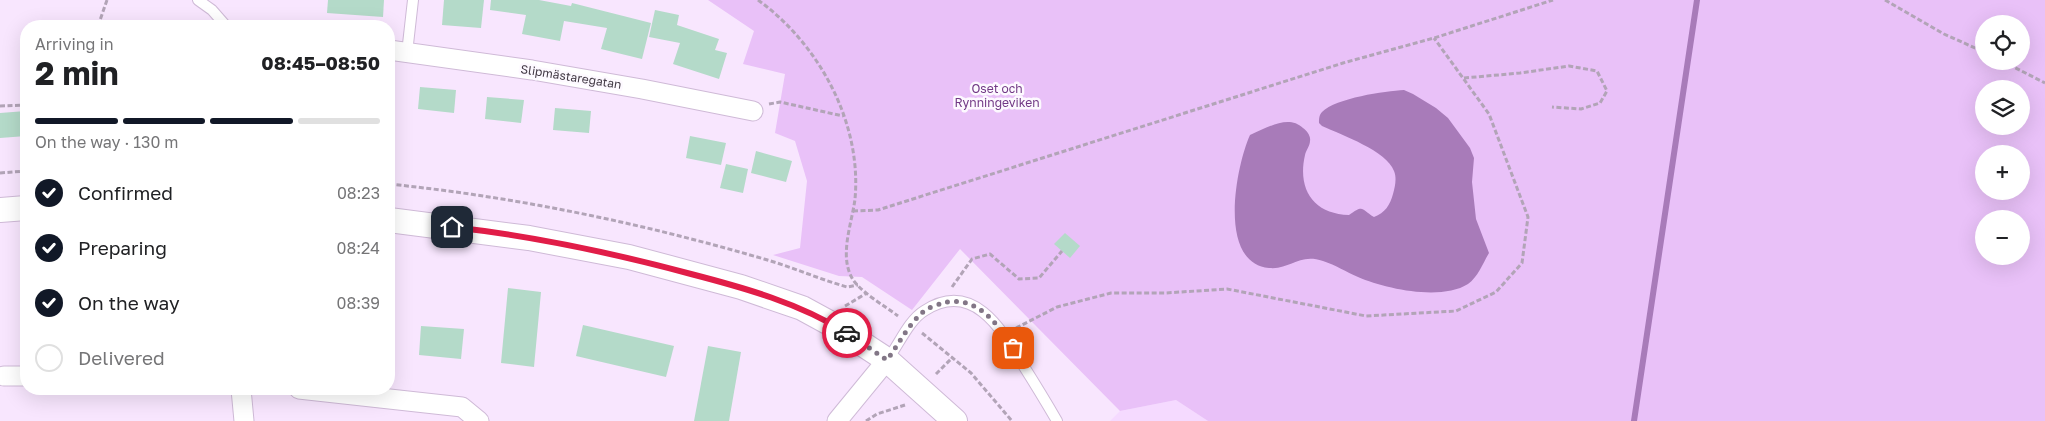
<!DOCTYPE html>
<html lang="en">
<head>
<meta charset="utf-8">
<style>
	body { margin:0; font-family:"Golos Text",sans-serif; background:#f2f2f2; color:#202124; height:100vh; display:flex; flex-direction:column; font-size:19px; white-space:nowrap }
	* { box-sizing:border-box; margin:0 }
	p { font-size:16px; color:#757577 }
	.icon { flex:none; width:28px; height:28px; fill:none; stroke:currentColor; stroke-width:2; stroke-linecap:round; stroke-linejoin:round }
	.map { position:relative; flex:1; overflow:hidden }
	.side { position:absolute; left:20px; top:20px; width:375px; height:375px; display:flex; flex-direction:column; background:#fff; border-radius:20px; box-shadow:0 5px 20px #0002 }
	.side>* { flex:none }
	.tools { position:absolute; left:1975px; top:15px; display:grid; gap:10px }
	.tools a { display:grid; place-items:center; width:55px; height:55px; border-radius:50%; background:#fff; box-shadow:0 5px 20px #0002; font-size:25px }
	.pin { position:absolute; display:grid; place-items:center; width:42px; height:42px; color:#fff; margin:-21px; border-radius:10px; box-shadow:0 2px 8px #0006 }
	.courier { position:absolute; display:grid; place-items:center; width:50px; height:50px; margin:-25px; border:4px solid #e11d48; border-radius:50%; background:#fff; color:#222; box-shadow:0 1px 6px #0007 }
	.summary em { font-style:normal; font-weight:700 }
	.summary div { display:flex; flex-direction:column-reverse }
	.summary { display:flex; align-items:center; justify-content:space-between; height:85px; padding:0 15px }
	h1 { font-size:32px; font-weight:700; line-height:38px }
	.bar { display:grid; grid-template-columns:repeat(4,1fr); gap:8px 5px; align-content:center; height:60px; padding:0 15px }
	.bar i { height:6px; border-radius:4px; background:#e0e0e0 }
	.bar .selected { background:#111827 }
	.bar p { grid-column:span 4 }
	ol { padding:0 15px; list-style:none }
	li { display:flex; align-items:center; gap:15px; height:55px }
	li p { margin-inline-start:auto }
	li .icon { padding:5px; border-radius:50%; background:#111827; color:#fff; stroke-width:4 }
	li:last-child { color:#757577 }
	li i { width:28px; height:28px; border:2px solid #e0e0e0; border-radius:50% }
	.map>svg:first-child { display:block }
	.built { fill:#f5daff }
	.green { fill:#e9c1f8; fill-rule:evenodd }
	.water { fill:#a87bb9 }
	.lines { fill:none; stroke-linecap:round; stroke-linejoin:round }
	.stream { stroke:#a87bb9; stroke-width:6 }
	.building { fill:#b4dac9 }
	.service-casing { stroke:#cfbad7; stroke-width:12 }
	.minor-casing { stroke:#cfbad7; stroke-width:21 }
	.tertiary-casing { stroke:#cfbad7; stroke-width:26 }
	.path { stroke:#b2a4b7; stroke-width:3; stroke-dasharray:5 2.5; stroke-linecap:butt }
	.service { stroke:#fff; stroke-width:10 }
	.minor { stroke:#fff; stroke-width:19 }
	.tertiary { stroke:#fff; stroke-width:24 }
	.done { stroke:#827686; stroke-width:5; stroke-dasharray:0 9 }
	.route { stroke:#e11d48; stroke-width:6 }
	.labels { text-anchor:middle; stroke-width:5; stroke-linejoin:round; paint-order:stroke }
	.street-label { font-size:12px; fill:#423945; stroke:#fdf9ff }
	.park-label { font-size:12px; fill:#713885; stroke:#fdf9ff }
</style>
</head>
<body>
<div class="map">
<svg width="2045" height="421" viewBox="0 0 2045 421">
	<rect width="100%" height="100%" fill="#f8e6fe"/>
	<path class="built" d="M 1176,400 L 1208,421 L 1110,421 L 1120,411 Z"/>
	<path class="green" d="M 708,0 L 2045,0 L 2045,421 L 1208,421 L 1176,400 L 1120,411 L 960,249 L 912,310 L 862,277 L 839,276 L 773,255 L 800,248 L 807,181 L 795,141 L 775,133 L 785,74 L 743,64 L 754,31 ZM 1984,24 L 2021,24 L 2021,61 L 1984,61 ZM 1984,89 L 2021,89 L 2021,126 L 1984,126 ZM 1984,154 L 2021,154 L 2021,191 L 1984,191 ZM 1984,219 L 2021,219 L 2021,256 L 1984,256 Z"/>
	<path class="water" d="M 1404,90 L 1413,94 L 1436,108 L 1448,118 L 1470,148 L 1474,158 L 1472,182 L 1476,219 L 1489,253 C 1483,263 1478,277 1468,284 C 1441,301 1386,289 1358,277 C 1346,272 1336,265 1323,261 C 1298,253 1291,270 1269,268 C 1217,263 1236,166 1250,135 C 1267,128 1288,114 1303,128 C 1307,131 1311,136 1310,141 C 1310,146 1306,150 1305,155 C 1297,190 1314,214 1349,215 C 1364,204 1361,209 1374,217 C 1385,213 1390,205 1393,194 C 1395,187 1397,178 1394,171 C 1387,151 1342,135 1322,126 L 1319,123 C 1319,119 1319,115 1322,112 C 1336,98 1385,91 1404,90 Z"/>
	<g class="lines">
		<path class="stream" d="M 1634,421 L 1697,0"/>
	</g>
	<g class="building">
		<path d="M 328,0 L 384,0 L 383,17 L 327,13 Z"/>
		<path d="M 444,0 L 484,0 L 481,28 L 442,25 Z"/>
		<path d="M 491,0 L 539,0 L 571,6 L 572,3 L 651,23 L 642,59 L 601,49 L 607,28 L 564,21 L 560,41 L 522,34 L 526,15 L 490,10 Z"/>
		<path d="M 655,10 L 679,15 L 677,25 L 719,39 L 715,50 L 727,53 L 719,79 L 673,64 L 680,43 L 649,37 Z"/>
		<path d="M 420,87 L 456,90 L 454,113 L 418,109 Z"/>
		<path d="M 487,97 L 524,100 L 521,123 L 485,119 Z"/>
		<path d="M 555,108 L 591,111 L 589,133 L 553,130 Z"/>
		<path d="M 26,111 L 26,136 L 0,138 L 0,113 Z"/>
		<path d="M 690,136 L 726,143 L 721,165 L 686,158 Z"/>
		<path d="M 756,151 L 792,161 L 786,182 L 751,173 Z"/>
		<path d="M 726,164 L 748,169 L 743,193 L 720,188 Z"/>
		<path d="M 1065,233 L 1080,246 L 1070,258 L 1054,244 Z"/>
		<path d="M 508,288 L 541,292 L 534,367 L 501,363 Z"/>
		<path d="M 583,325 L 674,346 L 666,377 L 576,356 Z"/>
		<path d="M 421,326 L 464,329 L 461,359 L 419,355 Z"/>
		<path d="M 708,346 L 741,352 L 729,421 L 694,421 Z"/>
	</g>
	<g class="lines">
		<g class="service-casing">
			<g id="service">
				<path d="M 198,0 L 212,10 L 226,26"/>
				<path d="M 407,53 L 413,0"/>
				<path d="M 887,360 C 899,345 908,321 924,311 C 973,279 1002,330 1023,365 C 1035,384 1046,402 1057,421"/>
			</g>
		</g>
		<g class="minor-casing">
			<g id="minor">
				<path d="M 389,50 L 532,70 L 642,89 L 753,111"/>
				<path d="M 4,376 L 26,376"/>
				<path d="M 241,389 L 244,421"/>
				<path d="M 299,389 L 462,407 L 479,421"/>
				<path d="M 837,421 L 887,360"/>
			</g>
		</g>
		<g class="tertiary-casing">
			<g id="tertiary">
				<path d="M 0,210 L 26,208"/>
				<path d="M 389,220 L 529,238 L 629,257 L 741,287 L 802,308 L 835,326 L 887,360 L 955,421"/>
			</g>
		</g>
		<g class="path">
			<path d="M 758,0 C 819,44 862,123 855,199 C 852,223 839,255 852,278 C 860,292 885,306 898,316"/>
			<path d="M 1885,0 L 1944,34 L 1984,52"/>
			<path d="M 98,26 L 107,0"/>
			<path d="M 2002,61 L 2045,83"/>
			<path d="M 1464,78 L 1520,73 L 1569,66 L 1597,71 L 1607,91 L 1600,103 L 1581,109 L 1552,107"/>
			<path d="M 769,104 L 780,102 L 843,116"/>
			<path d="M 0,106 L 26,105"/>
			<path d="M 0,173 L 26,171"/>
			<path d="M 389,184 C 516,197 641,223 764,259 C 792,267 819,279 847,287 L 858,285"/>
			<path d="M 853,211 L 878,210 L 1343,63 L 1434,38 L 1553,0"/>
			<path d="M 952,287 L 972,259 L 990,254 L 1019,279 L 1039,278 L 1062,251"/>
			<path d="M 845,306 L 867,293"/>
			<path d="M 1016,328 L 1057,307 L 1111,293 L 1165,293 L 1227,289 L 1366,316 L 1456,311 L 1496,292 L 1522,263 L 1528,217 L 1489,114 L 1434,38"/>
			<path d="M 922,333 L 971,373 L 1012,421"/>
			<path d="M 936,374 L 953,357"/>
			<path d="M 866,421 L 877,414 L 905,405"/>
		</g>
		<use href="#service" class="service"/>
		<use href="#minor" class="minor"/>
		<use href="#tertiary" class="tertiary"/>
	</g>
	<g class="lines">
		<path class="done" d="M 847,333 L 887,360 C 899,344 908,325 922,313 C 928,307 939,304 947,302 C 978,297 998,324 1013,348"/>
		<path class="route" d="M 452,227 C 533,236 613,253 691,274 C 745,288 799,303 847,333"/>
	</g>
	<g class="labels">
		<g class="street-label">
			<text transform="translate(571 77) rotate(9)" y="4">Slipmästaregatan</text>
		</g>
		<g class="park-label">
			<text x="997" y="93">Oset och<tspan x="997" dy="14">Rynningeviken</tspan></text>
		</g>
	</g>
</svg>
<div class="tools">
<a><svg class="icon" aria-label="locate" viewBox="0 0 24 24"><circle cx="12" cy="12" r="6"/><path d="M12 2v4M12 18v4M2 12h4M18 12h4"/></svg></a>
<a><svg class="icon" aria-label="layers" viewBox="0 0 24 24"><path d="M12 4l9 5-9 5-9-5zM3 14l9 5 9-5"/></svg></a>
<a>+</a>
<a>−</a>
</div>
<div class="pin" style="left:1013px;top:348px;background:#ea580c"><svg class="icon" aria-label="bag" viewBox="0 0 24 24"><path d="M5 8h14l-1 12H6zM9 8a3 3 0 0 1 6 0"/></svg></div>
<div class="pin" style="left:452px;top:227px;background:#1f2937"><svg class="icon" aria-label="home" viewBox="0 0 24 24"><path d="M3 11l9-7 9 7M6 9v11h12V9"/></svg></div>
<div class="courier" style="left:847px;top:333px"><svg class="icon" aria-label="car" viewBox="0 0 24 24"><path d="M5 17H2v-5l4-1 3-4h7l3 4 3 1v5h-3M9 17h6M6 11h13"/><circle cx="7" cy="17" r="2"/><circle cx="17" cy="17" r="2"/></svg></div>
<section class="side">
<div class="summary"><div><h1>2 min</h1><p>Arriving in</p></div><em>08:45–08:50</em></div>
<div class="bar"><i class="selected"></i><i class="selected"></i><i class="selected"></i><i></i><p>On the way · 130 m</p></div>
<ol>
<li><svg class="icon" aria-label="check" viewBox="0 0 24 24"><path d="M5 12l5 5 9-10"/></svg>Confirmed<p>08:23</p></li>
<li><svg class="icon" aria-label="check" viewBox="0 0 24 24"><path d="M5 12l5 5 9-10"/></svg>Preparing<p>08:24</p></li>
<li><svg class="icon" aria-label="check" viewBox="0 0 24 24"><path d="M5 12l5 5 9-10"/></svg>On the way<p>08:39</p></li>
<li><i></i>Delivered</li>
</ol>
</section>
</div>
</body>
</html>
